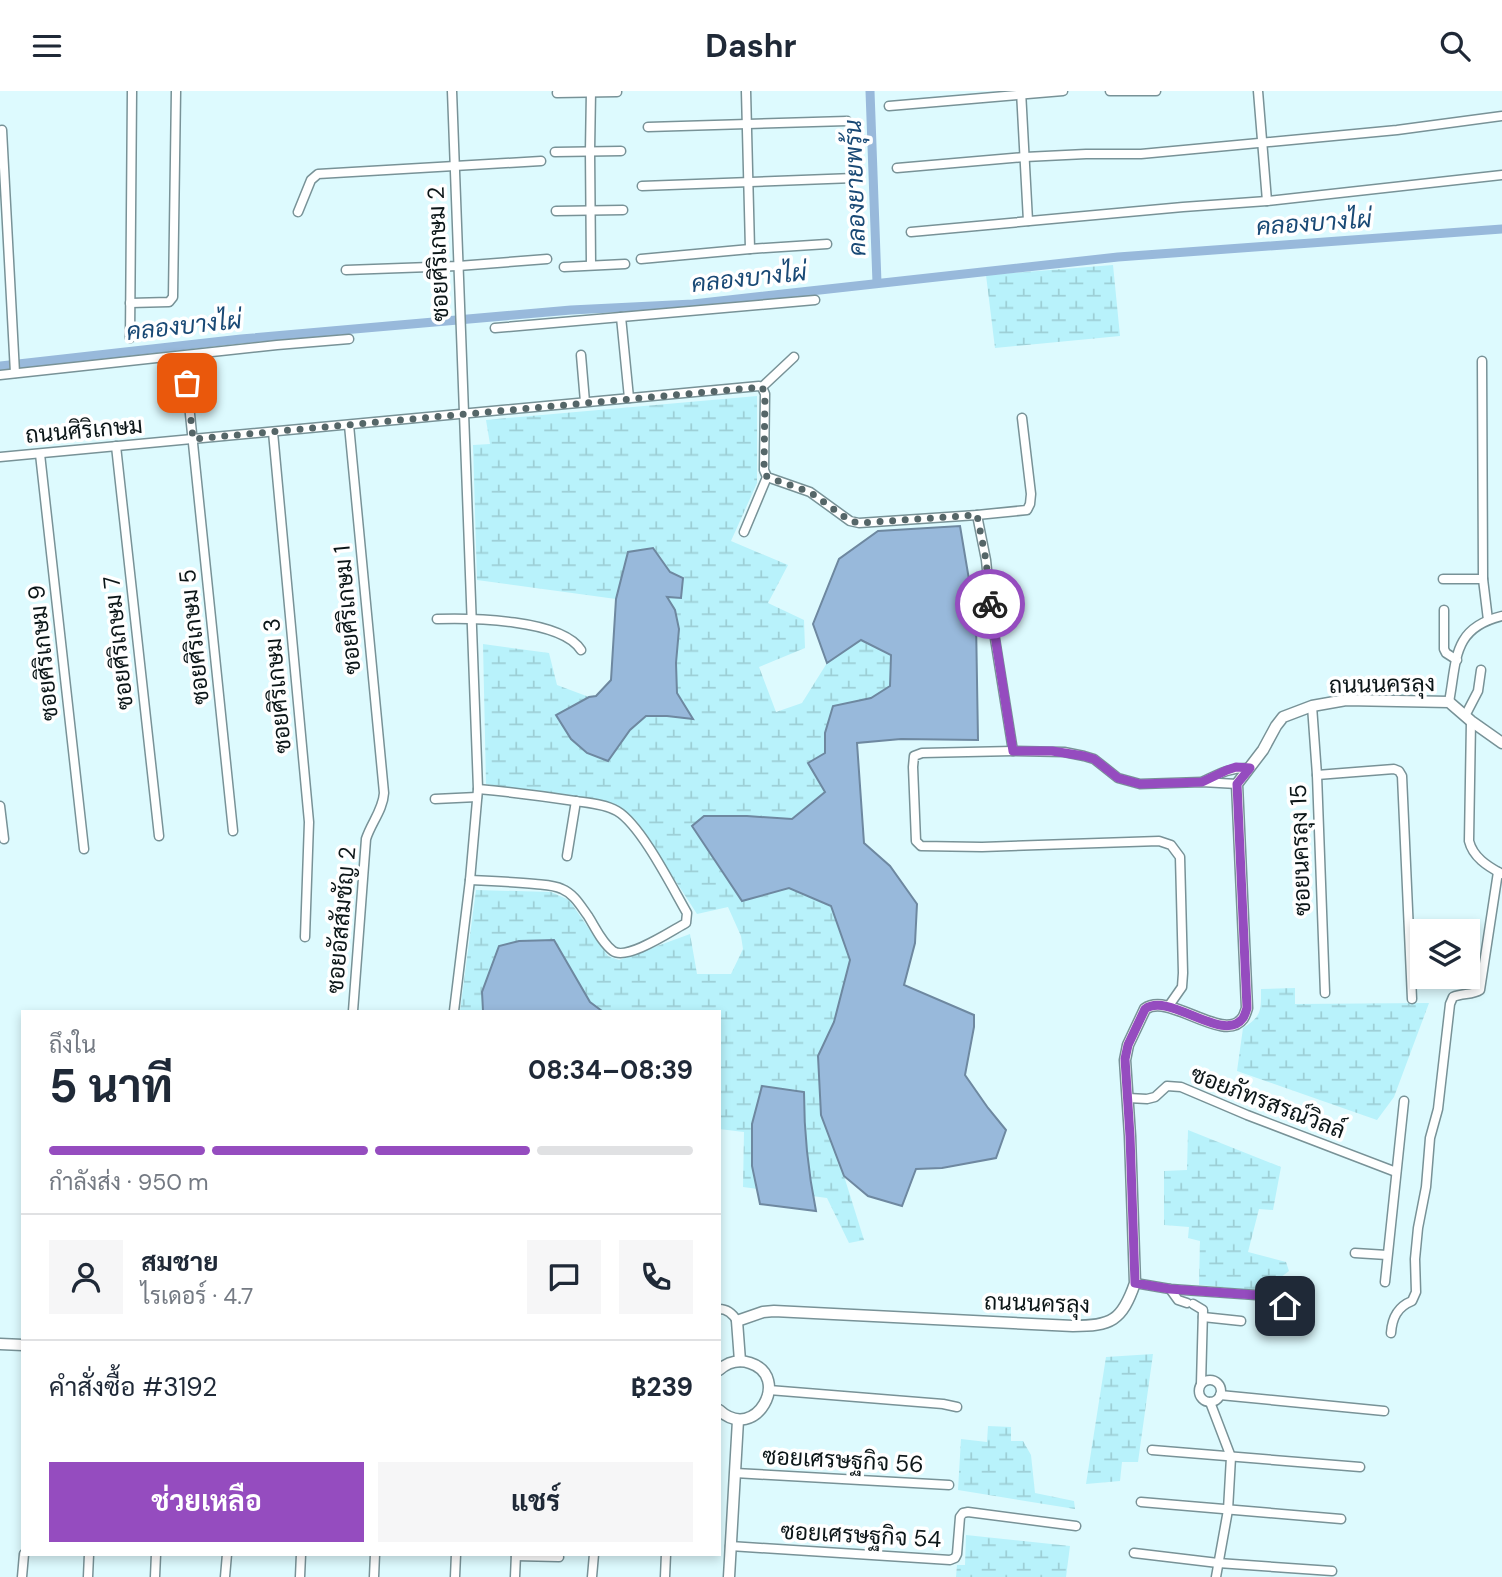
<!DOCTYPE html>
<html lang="th">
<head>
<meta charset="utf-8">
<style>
	body { margin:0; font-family:"DM Sans",Sarabun,sans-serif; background:#f6f6f7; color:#1f2937; height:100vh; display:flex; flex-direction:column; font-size:26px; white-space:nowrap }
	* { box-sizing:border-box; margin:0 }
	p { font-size:23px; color:#747a83 }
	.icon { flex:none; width:38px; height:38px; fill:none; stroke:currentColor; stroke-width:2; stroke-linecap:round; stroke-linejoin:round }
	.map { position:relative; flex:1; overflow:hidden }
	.details { position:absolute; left:21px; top:919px; width:700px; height:546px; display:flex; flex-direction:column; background:#fff; border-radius:0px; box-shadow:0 4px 10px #0003 }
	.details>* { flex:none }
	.buttons { position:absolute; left:1410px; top:828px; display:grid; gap:14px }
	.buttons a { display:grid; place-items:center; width:70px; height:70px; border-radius:0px; background:#fff; box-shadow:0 4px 10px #0003; font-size:35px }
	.pin { position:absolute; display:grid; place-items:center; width:60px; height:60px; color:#fff; margin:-30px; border-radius:14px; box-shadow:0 4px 10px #0006 }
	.courier { position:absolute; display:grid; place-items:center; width:70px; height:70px; margin:-35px; border:5px solid #954cbf; border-radius:50%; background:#fff; color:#222; box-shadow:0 2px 9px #0007 }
	.headline em { font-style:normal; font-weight:700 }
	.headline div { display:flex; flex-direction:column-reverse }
	.headline { display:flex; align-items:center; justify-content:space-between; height:119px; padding:0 28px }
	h1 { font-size:46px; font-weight:700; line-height:52px }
	.bar { display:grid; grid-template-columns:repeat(4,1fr); gap:10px 7px; align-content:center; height:84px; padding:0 28px }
	.bar i { height:9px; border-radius:5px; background:#e0e1e3 }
	.bar .active { background:#954cbf }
	.bar p { grid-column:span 4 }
	.line { display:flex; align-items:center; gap:18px; padding:0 28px; border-top:2px solid #e0e1e3 }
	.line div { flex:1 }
	.round { display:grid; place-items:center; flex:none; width:74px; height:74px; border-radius:0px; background:#f6f6f7 }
	.primary-button { display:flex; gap:14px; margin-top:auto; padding:14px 28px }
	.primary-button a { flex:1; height:80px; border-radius:0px; background:#954cbf; color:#fff; font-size:28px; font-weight:700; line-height:80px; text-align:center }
	.primary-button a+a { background:#f6f6f7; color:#1f2937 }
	header { display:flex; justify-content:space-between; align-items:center; height:91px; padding:0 28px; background:#fff; font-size:32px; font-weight:700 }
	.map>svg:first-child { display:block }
	.wetland { fill:url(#wetland-marsh) }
	.water { fill:#98b9db; stroke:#6e88a0; stroke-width:2 }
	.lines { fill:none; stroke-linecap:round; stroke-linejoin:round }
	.canal { stroke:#98b9db; stroke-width:9 }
	.minor-casing { stroke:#789297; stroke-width:11 }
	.tertiary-casing { stroke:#789297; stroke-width:13 }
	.minor { stroke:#fff; stroke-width:8 }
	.tertiary { stroke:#fff; stroke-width:10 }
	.done { stroke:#556668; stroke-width:7; stroke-dasharray:0 12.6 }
	.route { stroke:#954cbf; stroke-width:9 }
	.labels { text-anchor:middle; stroke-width:7; stroke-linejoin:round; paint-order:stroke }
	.street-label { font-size:23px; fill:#0c1618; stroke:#fff }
	.water-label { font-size:24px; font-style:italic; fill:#194975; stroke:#fff }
</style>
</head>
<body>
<header><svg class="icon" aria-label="menu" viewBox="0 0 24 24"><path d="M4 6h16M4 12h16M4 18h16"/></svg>Dashr<svg class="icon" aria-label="search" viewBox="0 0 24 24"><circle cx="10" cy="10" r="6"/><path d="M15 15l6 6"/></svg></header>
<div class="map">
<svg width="1502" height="1486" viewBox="0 0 1502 1486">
	<defs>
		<pattern id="wetland-marsh" width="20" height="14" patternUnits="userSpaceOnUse" patternTransform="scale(1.75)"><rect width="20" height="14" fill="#b8f2fb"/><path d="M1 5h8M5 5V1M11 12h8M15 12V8" fill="none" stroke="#9dcfd6"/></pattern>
	</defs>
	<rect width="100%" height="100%" fill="#ddfafe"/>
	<g class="wetland">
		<path d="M 1113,174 L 1120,245 L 995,257 L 986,184 Z"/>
		<path d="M 757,305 L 757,392 L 731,450 L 788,474 L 768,512 L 804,529 L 805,557 L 759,576 L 776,621 L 802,612 L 827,572 L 860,549 L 891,564 L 890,595 L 871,607 L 833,615 L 825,642 L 825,701 L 793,728 L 747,725 L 704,725 L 742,810 L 789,797 L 831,814 L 850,869 L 834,931 L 818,965 L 821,1024 L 844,1085 L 864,1149 L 849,1152 L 827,1107 L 743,1096 L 744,1041 L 719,1038 L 719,920 L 602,920 L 590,911 L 553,849 L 519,850 L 482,900 L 483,920 L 460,920 L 476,799 L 551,801 L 569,809 L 608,865 L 619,869 L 690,843 L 697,883 L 731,883 L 743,858 L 741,845 L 728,816 L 697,823 L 636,729 L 616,714 L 486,693 L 483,553 L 549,562 L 557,594 L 589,606 L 578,612 L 608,670 L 630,639 L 646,625 L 667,625 L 693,628 L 677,602 L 676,572 L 679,538 L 666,505 L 670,481 L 660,465 L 628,462 L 616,508 L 477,489 L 473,354 L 490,353 L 486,329 Z"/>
		<path d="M 1295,897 L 1295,913 L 1429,912 L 1394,1006 L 1377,1029 L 1237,980 L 1243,937 C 1262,925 1261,920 1261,898 Z"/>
		<path d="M 1188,1039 L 1281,1076 L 1273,1119 L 1259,1118 L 1248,1161 L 1286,1171 L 1289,1180 L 1263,1200 L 1199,1194 L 1200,1150 L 1188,1147 L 1189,1136 L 1164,1134 L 1164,1080 L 1187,1079 Z"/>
		<path d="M 1153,1263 L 1138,1371 L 1122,1371 L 1120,1390 L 1086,1393 L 1106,1266 Z"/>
		<path d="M 988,1335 L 1011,1336 L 1011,1350 L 1023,1350 L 1031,1364 L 1035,1402 L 1074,1410 L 1075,1418 L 958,1399 L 961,1348 L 987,1351 Z"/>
		<path d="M 966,1444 L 1070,1455 L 1066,1486 L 956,1486 L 957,1474 L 965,1474 Z"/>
	</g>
	<g class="water">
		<path d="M 960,435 L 976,530 L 978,649 L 901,648 L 857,652 L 864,752 L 890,775 L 917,813 L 915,852 L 904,894 L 974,924 L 974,936 L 965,984 L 988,1017 L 1006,1039 L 996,1067 L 942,1077 L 916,1078 L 902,1115 L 868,1105 L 844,1085 L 821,1024 L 818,965 L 834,931 L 850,869 L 831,815 L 789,797 L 742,810 L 692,735 L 704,725 L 747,725 L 792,728 L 825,701 L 808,672 L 825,662 L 825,642 L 833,615 L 871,607 L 890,595 L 891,564 L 861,549 L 827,572 L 813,533 L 839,468 L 878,440 Z"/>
		<path d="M 653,457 L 670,481 L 683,487 L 681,507 L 667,506 L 675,519 L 679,538 L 676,572 L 677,602 L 693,628 L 667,625 L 646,625 L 630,639 L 608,670 L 587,662 L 571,648 L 556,624 L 589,606 L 596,605 L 611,589 L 616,508 L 628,461 Z"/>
		<path d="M 554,849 L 590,911 L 602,920 L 483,920 L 482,901 L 499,855 L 519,850 Z"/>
		<path d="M 762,995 L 804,1001 C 804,1042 808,1080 816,1120 L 760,1113 L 752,1075 L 752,1033 Z"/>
	</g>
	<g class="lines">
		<g class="canal">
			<path d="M 870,0 L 877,192"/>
			<path d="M 0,275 L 241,248 L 571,219 L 693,213 L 1118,166 L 1502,138"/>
		</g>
		<g class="minor-casing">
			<g id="minor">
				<path d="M 452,0 L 478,698 L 470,789 L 454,920"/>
				<path d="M 591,0 L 590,60 L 591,174"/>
				<path d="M 746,0 L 750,158"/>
				<path d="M 1021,0 L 1028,130"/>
				<path d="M 1110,0 L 1156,0"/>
				<path d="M 1258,0 L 1267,110"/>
				<path d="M 557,2 L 617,1"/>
				<path d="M 889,15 L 1063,0"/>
				<path d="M 648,36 L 847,30"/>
				<path d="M 2,39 L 15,282"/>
				<path d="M 555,61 L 621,60"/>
				<path d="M 897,77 L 1025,66 L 1086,63 L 1141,63 L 1397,39 L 1502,25"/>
				<path d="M 642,95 L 854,87"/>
				<path d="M 556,120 L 623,119"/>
				<path d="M 298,121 L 311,89 L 318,83 L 541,70"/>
				<path d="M 911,141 L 1183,116 L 1267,110 L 1502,84"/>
				<path d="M 641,168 L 750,158 L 827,153"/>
				<path d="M 564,176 L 625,173"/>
				<path d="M 346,179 L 458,175 L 547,168"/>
				<path d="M 130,212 L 169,211 L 173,206 L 176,0"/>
				<path d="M 621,226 L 629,307"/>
				<path d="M 495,237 L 815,209"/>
				<path d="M 130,247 L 132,0"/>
				<path d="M 581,264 L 585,311"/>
				<path d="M 184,265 L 233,740"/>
				<path d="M 1482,270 L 1483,488 L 1488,529"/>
				<path d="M 0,284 L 277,254 L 349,248"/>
				<path d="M 762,296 L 794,266"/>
				<path d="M 349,334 L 384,702 C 383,719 371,732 366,748 L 353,920"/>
				<path d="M 273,341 L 309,731 L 305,846"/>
				<path d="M 116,355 L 159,745"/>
				<path d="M 40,363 L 84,758"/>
				<path d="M 0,366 L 759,295 L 762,296 L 765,303 L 764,379 L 767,386 L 810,401 L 850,430 L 859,432 L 977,424 L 1027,419 L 1030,413 L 1031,403 L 1022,327"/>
				<path d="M 977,424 L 986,469 L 992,529 L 1013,660"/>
				<path d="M 744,441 L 767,386"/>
				<path d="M 1443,488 L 1483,488"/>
				<path d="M 1444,519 L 1444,558 L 1446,562 L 1457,569"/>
				<path d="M 437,528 C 471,527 561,528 581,559"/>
				<path d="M 1449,611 C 1457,569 1452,537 1502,525"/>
				<path d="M 1312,615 L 1317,684 L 1325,902"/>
				<path d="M 1465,625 L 1478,600 L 1481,579"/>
				<path d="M 1471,630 L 1469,750 C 1473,766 1487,775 1502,783"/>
				<path d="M 1317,684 L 1394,678 L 1399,680 L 1402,685 L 1412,908"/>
				<path d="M 1204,690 C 1220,682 1232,676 1250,677"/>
				<path d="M 435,708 L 477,706"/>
				<path d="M 0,715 L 4,748"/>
				<path d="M 567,765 L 576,710"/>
				<path d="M 470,789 C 492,790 514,791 535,793 C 544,794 554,794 562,798 C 574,803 580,814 588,825 C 595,836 602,852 613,860 C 627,870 671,840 686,832 L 687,822 C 672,796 641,734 617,720 C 605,713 588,712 575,710 C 542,705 510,701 478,698"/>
				<path d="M 1168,916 L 1182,896 L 1183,882 L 1180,766 L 1171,754 L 1159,750 L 982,756 L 921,755 L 916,750 L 913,676 L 914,665 L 922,662 L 1013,660 L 1064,661 L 1084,665 L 1094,668 L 1118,687 L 1140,693 L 1202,691 L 1237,693"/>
				<path d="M 1128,1007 L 1147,1008 L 1155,1006 L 1167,995 L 1181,996 L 1247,1024 L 1396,1081"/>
				<path d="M 1355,1162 L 1387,1164"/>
				<path d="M 1385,1191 L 1404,1010"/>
				<path d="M 1135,1192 L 1170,1198 L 1270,1205 L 1285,1215 L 1289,1225"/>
				<path d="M 1170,1198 L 1178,1209 L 1187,1212"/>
				<path d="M 1193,1213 L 1203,1219 L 1201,1293"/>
				<path d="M 719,1218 C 728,1218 733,1223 737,1230"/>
				<path d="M 1203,1226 L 1241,1230"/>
				<path d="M 1391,1242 C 1392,1227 1397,1216 1412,1210 L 1416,1201 L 1415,1168 L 1418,1137 L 1426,1096 L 1430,1047 L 1438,1018 L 1450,913 L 1453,906 C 1462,902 1473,904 1480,899 L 1498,781"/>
				<circle cx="1210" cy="1300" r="11"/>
				<path d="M 769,1299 L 943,1313 L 957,1316"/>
				<path d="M 1220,1304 L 1384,1320"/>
				<path d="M 1210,1311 L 1231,1366 L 1228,1419 L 1216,1486"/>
				<path d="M 1152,1359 L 1360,1376"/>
				<path d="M 735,1382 L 949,1394"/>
				<path d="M 1141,1411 L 1341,1428"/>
				<path d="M 730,1455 L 950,1469 L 955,1467 L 957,1463 L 960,1426 L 963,1422 L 968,1421 L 1076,1435"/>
				<path d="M 1134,1462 L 1218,1472 L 1332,1480"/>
				<path d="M 516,1465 L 559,1466"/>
				<path d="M 22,1486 L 24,1463"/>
				<path d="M 88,1486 L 89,1463"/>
				<path d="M 155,1486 L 156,1463"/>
				<path d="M 225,1486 L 227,1463"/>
				<path d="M 300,1486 L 301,1463"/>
				<path d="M 374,1486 L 375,1463"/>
				<path d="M 455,1486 L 456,1463"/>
				<path d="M 515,1486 L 516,1463"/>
				<path d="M 592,1486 L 594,1463"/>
				<path d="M 665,1486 L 666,1463"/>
			</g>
		</g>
		<g class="tertiary-casing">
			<g id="tertiary">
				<path d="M 0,1253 L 23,1254"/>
				<path d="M 740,1270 L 737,1230 L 763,1221 L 774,1220 L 1073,1235 C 1111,1235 1122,1230 1135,1192 L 1130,1045 L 1125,969 L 1128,954 L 1145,918 C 1169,900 1224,954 1243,927 C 1245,924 1246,920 1247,917 L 1237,693 L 1263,659 L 1276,635 L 1283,626 L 1312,615 L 1346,609 L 1449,611 L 1471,630 L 1502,652"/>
				<path d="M 719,1279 C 728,1271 738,1268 750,1272 C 792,1285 756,1353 719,1319"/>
				<path d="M 729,1486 L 738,1329"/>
			</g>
		</g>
		<use href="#minor" class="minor"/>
		<use href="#tertiary" class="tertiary"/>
	</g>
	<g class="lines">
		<path class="done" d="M 187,292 L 193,348 L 762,296 L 765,303 L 764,379 L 767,386 L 810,401 L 850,430 L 859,432 L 977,424 L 986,469 L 990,513"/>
		<path class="route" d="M 990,513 L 1013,660 L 1052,660 L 1084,665 L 1094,668 L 1118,687 L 1140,693 L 1202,691 L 1227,679 L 1236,676 L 1250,677 L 1237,693 L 1247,917 C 1246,920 1245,924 1243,927 C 1224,954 1169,900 1145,918 L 1128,954 L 1125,968 L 1130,1045 L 1135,1192 L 1170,1198 L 1270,1205 L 1279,1210 L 1285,1215"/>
	</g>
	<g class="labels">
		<g class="street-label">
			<text transform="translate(438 163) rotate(-92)" y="8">ซอยศิริเกษม 2</text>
			<text transform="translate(84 339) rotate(-5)" y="8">ถนนศิริเกษม</text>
			<text transform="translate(347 519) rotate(-95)" y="8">ซอยศิริเกษม 1</text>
			<text transform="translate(194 546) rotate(-96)" y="8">ซอยศิริเกษม 5</text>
			<text transform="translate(118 552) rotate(-96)" y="8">ซอยศิริเกษม 7</text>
			<text transform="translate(43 562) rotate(-96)" y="8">ซอยศิริเกษม 9</text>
			<text transform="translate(1382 593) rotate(-1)" y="8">ถนนนครลุง</text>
			<text transform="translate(277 595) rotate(-95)" y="8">ซอยศิริเกษม 3</text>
			<text transform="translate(1300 759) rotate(-92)" y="8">ซอยนครลุง 15</text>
			<text transform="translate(341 829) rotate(-85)" y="8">ซอยอัสสัมชัญ 2</text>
			<text transform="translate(1268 1011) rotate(21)" y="8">ซอยภัทรสรณ์วิลล์</text>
			<text transform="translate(1037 1212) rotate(2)" y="8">ถนนนครลุง</text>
			<text transform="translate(843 1369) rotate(3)" y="8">ซอยเศรษฐกิจ 56</text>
			<text transform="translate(861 1444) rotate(3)" y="8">ซอยเศรษฐกิจ 54</text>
		</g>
		<g class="water-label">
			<text transform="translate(855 97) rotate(-92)" y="8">คลองยายพรุ้น</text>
			<text transform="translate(1314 132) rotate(-4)" y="8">คลองบางไผ่</text>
			<text transform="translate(749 187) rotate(-6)" y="8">คลองบางไผ่</text>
			<text transform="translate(184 235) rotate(-6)" y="8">คลองบางไผ่</text>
		</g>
	</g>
</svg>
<div class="buttons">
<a><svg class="icon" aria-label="layers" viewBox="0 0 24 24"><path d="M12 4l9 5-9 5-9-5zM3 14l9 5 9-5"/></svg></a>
</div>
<div class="pin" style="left:187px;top:292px;background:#ea580c"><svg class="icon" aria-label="bag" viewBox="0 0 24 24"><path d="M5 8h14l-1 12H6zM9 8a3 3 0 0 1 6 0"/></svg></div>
<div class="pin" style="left:1285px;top:1215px;background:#1f2937"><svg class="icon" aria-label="home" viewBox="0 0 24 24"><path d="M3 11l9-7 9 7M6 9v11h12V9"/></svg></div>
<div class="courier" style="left:990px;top:513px"><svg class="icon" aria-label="bike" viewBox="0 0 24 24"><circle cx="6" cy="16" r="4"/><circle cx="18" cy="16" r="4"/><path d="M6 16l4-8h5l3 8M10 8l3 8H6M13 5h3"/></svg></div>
<section class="details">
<div class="headline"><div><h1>5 นาที</h1><p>ถึงใน</p></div><em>08:34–08:39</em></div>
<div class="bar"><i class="active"></i><i class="active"></i><i class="active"></i><i></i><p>กำลังส่ง · 950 m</p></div>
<div class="line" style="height:126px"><a class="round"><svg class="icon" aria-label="person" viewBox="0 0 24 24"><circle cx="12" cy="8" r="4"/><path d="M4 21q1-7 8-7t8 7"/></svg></a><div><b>สมชาย</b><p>ไรเดอร์ · 4.7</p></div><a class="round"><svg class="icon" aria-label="chat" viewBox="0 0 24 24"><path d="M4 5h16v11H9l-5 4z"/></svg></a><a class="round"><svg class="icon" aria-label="phone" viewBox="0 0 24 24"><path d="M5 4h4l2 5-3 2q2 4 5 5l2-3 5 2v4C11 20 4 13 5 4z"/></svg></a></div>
<div class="line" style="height:91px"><div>คำสั่งซื้อ #3192</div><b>฿239</b></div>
<div class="primary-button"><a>ช่วยเหลือ</a><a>แชร์</a></div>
</section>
</div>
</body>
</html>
